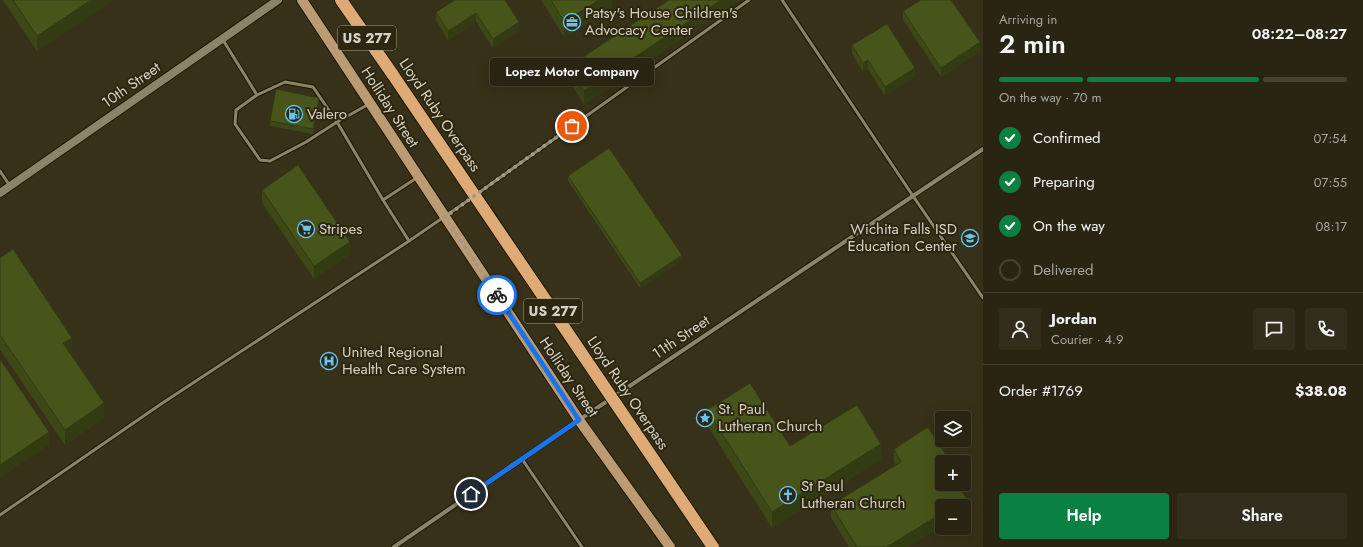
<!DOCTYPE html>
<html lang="en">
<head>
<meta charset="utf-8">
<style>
	body { margin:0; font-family:Jost,sans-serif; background:#322d1c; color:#f1f3f6; height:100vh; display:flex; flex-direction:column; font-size:15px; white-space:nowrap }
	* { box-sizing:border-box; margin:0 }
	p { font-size:13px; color:#a5a5a0 }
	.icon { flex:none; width:22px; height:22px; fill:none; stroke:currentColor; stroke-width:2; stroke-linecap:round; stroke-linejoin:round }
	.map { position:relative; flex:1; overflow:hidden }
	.drawer { display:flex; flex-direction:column; background:#2a2513; width:380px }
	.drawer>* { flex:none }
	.buttons { position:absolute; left:935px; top:411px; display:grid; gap:8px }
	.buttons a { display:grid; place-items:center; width:36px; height:36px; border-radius:4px; background:#2a2513; box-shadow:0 4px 16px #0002,0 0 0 1px #464233; font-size:20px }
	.pin { position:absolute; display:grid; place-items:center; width:34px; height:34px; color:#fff; margin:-17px; border:2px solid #fff; border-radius:50%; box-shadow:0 1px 4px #0007 }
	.courier { position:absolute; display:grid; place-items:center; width:40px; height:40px; margin:-20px; border:3px solid #1a73e8; border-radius:50%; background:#fff; color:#222; box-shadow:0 1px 5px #0007 }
	.bubble { position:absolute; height:28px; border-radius:4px; background:#2a2513; box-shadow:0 4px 16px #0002,0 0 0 1px #464233; font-size:13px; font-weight:600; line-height:28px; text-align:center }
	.headline em { font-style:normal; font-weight:600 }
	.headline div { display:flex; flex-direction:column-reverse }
	.headline { display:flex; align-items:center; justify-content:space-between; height:68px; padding:0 16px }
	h1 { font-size:26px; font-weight:600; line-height:30px }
	.bar { display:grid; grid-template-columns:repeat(4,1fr); gap:6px 4px; align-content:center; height:48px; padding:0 16px }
	.bar i { height:5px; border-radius:3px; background:#464233 }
	.bar .selected { background:#0b8043 }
	.bar p { grid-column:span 4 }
	.line { display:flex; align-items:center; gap:10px; padding:0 16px; border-top:1px solid #464233 }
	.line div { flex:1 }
	.round { display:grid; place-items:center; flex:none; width:42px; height:42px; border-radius:4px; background:#322d1c }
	ol { padding:0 16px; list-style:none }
	li { display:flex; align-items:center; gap:12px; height:44px }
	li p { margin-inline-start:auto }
	li .icon { padding:4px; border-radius:50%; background:#0b8043; color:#fff; stroke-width:4 }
	li:last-child { color:#a5a5a0 }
	li i { width:22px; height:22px; border:2px solid #464233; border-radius:50% }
	.cta { display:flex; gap:8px; margin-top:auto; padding:8px 16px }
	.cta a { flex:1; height:46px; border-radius:4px; background:#0b8043; color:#fff; font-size:16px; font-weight:600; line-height:46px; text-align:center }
	.cta a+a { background:#322d1c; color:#f1f3f6 }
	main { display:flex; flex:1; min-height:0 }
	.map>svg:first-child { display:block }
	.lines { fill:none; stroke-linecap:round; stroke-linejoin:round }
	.lane-casing { stroke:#1f1903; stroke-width:5 }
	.street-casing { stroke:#1f1903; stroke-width:6 }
	.secondary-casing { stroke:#1f1903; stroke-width:10 }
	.primary-casing { stroke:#1f1903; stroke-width:12 }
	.highway-casing { stroke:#1f1903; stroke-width:14 }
	.lane { stroke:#8b846a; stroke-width:3 }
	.street { stroke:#8b846a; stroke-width:4 }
	.secondary { stroke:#8b846a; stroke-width:8 }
	.primary { stroke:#bd9b72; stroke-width:10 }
	.highway { stroke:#deab77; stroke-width:12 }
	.highway-bridge-casing { stroke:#1f1903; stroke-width:14; stroke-linecap:butt }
	.highway-bridge { stroke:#deab77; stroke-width:12 }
	.wall { fill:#3d4816 }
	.shaded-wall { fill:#323b12 }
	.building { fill:#47541a; stroke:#323b12 }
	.done { stroke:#9e9988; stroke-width:4; stroke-dasharray:0 7.2 }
	.route { stroke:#1a73e8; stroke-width:5 }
	.labels { text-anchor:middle; stroke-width:4; stroke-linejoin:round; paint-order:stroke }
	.shield { fill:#2e2710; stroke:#a39e8e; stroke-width:1 }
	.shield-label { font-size:14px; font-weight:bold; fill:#d5d1c4 }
	.poi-label { font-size:15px; fill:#d5d1c4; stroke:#2e2710; text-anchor:start }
	.street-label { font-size:15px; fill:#d5d1c4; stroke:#2e2710 }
</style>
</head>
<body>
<main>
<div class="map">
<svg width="983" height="547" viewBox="0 0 983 547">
	<rect width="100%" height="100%" fill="#383119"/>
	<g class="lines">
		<g class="lane-casing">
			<g id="lane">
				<path d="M 782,0 L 913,196 L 983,298"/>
				<path d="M 223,40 L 257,95 L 236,110 L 235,124 L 260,160 L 270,161 L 306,142 L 337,122 L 383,200 L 409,241"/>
				<path d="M 257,95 L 285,82 L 313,87 L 337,122 L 369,104"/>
				<path d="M 0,171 L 10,186"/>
				<path d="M 477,194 L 749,0"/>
				<path d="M 383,200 L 418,177"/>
				<path d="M 522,459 L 582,547"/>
				<path d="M 0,515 L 161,404 L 409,241 L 473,197"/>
			</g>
		</g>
		<g class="street-casing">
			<path id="street" d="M 394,547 L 579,420 L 983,149"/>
		</g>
		<g class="secondary-casing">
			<path id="secondary" d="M 0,193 L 278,0"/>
		</g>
		<g class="primary-casing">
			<path id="primary" d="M 302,0 L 579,420 L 670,547"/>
		</g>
		<g class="highway-casing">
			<path id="highway" d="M 341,0 L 393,75"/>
		</g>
		<use href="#lane" class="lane"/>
		<use href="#street" class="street"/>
		<use href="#secondary" class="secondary"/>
		<use href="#primary" class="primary"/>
		<use href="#highway" class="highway"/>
		<g class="highway-bridge-casing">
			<path id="highway-bridge" d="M 393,75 L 713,547"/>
		</g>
		<use href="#highway-bridge" class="highway-bridge"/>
	</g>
	<g class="wall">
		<path d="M 3,0 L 114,0 L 37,51 Z"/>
		<path d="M 455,0 L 519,31 L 493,48 L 476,22 L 448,40 L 436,21 L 436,12 Z"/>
		<path d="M 541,0 L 612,0 L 612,8 L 564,37 Z"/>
		<path d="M 669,0 L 740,0 L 584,104 L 568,80 L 568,67 Z"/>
		<path d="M 903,11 L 980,51 L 941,77 L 903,20 Z"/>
		<path d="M 852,45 L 915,77 L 885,96 L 868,69 L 863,72 L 852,54 Z"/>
		<path d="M 319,102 L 313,134 L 270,126 L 270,121 Z"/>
		<path d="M 568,176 L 682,260 L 640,288 L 568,181 Z"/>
		<path d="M 262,190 L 350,254 L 314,279 L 262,203 Z"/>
		<path d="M 0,258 L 72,353 L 71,354 L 104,418 L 65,445 L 0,350 Z"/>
		<path d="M 707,410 L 790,446 L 881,459 L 772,528 L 707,425 Z"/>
		<path d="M 928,427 L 946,455 L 946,462 L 942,462 L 942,484 L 957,484 L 966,498 L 966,511 L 964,512 L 964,506 L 942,506 L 942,526 L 907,547 L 849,547 L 831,518 L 831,505 L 896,465 L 894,462 L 894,449 Z"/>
	</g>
	<g class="shaded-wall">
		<path d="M 91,0 L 114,0 L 37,51 L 37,36 Z"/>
		<path d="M 599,0 L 612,0 L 612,8 L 564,37 L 564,22 Z"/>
		<path d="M 721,0 L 740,0 L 584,104 L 584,91 Z"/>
		<path d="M 476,13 L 476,22 L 448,40 L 448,31 Z"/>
		<path d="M 519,22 L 519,31 L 493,48 L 493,39 Z"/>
		<path d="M 980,42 L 980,51 L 941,77 L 941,68 Z"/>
		<path d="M 868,60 L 868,69 L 863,72 L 863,63 Z"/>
		<path d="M 915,68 L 915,77 L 885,96 L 885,87 Z"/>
		<path d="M 319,98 L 319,102 L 313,134 L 313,129 Z"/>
		<path d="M 350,242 L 350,254 L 314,279 L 314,266 Z"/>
		<path d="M 682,255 L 682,260 L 640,288 L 640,283 Z"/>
		<path d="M 72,338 L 72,353 L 63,359 L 63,343 Z"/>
		<path d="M 104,403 L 104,418 L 65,445 L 65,430 Z"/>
		<path d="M 49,432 L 49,445 L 0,478 L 0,465 Z"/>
		<path d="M 881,444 L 881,459 L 772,528 L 772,512 Z"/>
		<path d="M 946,455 L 946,462 L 942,462 L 941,458 Z"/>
		<path d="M 966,498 L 966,511 L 964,512 L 964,506 L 953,506 Z"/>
		<path d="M 942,513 L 942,526 L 907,547 L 887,547 Z"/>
	</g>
	<g class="building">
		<path d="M 13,0 L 91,0 L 37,36 Z"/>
		<path d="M 455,0 L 505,0 L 519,22 L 493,39 L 476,13 L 448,31 L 436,12 Z"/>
		<path d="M 551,0 L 599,0 L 564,22 Z"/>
		<path d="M 669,0 L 721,0 L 584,91 L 568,67 Z"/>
		<path d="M 921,0 L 951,0 L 980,42 L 941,68 L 903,11 Z"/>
		<path d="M 887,24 L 915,68 L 885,87 L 868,60 L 863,63 L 852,45 Z"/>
		<path d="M 276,89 L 319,98 L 313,129 L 270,121 Z"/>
		<path d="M 609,148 L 682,255 L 640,283 L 568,176 Z"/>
		<path d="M 298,165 L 350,242 L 314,266 L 262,190 Z"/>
		<path d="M 13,249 L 72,338 L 63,343 L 104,403 L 65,430 L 0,335 L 0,258 Z"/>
		<path d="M 0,359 L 49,432 L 0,465 Z"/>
		<path d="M 750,383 L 790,446 L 857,405 L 881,444 L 772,512 L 707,410 Z"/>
		<path d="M 928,427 L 946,455 L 941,458 L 944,462 L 942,462 L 942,484 L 957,484 L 966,498 L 953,506 L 942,506 L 942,513 L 887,547 L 857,547 L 831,505 L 901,462 L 894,449 Z"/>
	</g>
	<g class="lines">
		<path class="done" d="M 497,295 L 445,217 L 572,126"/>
		<path class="route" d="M 471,494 L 579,420 L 497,295"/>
	</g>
	<defs>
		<g id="office-ring" transform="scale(0.9)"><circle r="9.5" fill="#2e2710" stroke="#66c4ef" stroke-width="1.5"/><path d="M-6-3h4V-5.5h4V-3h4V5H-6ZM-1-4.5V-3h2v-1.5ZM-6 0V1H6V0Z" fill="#66c4ef"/></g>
		<g id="fuel-ring" transform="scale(0.9)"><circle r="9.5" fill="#2e2710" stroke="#66c4ef" stroke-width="1.5"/><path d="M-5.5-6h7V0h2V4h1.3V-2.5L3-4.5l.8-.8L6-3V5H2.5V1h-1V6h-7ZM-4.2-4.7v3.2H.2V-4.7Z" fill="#66c4ef"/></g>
		<g id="supermarket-ring" transform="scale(0.9)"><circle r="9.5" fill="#2e2710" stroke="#66c4ef" stroke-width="1.5"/><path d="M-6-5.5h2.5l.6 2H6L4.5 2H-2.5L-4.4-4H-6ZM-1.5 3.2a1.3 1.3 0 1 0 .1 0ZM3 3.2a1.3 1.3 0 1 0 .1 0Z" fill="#66c4ef"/></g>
		<g id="school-ring" transform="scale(0.9)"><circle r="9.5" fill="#2e2710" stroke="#66c4ef" stroke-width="1.5"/><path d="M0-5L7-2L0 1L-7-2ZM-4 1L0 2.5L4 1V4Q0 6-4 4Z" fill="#66c4ef"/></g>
		<g id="hospital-ring" transform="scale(0.9)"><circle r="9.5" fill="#2e2710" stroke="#66c4ef" stroke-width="1.5"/><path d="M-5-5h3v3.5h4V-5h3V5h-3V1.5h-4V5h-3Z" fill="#66c4ef"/></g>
		<g id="sight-ring" transform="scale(0.9)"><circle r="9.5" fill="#2e2710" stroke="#66c4ef" stroke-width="1.5"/><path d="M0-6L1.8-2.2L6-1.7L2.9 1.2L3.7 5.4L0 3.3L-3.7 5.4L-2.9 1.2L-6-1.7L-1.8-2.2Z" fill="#66c4ef"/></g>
		<g id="church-ring" transform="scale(0.9)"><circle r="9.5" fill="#2e2710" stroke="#66c4ef" stroke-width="1.5"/><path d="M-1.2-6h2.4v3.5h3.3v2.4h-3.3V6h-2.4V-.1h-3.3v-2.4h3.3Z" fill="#66c4ef"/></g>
	</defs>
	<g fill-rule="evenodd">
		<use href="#office-ring" x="572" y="22"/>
		<use href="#fuel-ring" x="294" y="114"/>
		<use href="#supermarket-ring" x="306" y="229"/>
		<use href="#school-ring" x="970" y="238"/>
		<use href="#hospital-ring" x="329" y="361"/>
		<use href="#sight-ring" x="705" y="418"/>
		<use href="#church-ring" x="788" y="495"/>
	</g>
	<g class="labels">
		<g class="shield">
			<rect x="338" y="26" width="58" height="24" rx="3"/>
			<rect x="524" y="299" width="58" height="24" rx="3"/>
		</g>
		<g class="shield-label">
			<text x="367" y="43">US 277</text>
			<text x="553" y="316">US 277</text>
		</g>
		<g class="poi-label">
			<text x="585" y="18">Patsy's House Children's<tspan x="585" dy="17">Advocacy Center</tspan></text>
			<text x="307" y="119">Valero</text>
			<text x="319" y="234">Stripes</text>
			<text x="957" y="234" text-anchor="end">Wichita Falls ISD<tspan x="957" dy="17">Education Center</tspan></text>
			<text x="342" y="357">United Regional<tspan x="342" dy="17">Health Care System</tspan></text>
			<text x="718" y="414">St. Paul<tspan x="718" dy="17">Lutheran Church</tspan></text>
			<text x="801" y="491">St Paul<tspan x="801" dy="17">Lutheran Church</tspan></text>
		</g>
		<g class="street-label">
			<text transform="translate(131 85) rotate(-35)" y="5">10th Street</text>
			<text transform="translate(390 107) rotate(57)" y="5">Holliday Street</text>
			<text transform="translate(440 115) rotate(56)" y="5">Lloyd Ruby Overpass</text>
			<text transform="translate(681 337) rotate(-34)" y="5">11th Street</text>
			<text transform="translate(569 377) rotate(56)" y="5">Holliday Street</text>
			<text transform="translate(628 393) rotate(56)" y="5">Lloyd Ruby Overpass</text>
		</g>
	</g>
</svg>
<div class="buttons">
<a><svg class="icon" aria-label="layers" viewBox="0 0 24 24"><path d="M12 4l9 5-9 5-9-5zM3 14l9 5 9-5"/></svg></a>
<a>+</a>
<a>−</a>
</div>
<div class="pin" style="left:572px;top:126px;background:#ea580c"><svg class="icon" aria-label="bag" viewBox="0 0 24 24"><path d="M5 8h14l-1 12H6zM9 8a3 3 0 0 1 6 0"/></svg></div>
<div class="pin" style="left:471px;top:494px;background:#1f2937"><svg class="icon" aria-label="home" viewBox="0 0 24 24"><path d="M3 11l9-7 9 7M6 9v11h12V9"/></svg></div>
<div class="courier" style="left:497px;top:295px"><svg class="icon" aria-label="bike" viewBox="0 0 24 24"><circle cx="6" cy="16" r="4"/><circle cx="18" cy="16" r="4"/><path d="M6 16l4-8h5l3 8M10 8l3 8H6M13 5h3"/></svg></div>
<div class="bubble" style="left:490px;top:58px;width:164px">Lopez Motor Company</div>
</div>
<section class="drawer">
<div class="headline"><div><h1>2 min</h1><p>Arriving in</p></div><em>08:22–08:27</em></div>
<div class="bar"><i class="selected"></i><i class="selected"></i><i class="selected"></i><i></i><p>On the way · 70 m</p></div>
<ol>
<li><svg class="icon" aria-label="check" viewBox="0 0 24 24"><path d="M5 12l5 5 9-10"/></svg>Confirmed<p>07:54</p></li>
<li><svg class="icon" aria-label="check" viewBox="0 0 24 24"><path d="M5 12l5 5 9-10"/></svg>Preparing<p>07:55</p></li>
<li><svg class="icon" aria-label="check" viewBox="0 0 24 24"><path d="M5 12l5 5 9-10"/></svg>On the way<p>08:17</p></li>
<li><i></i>Delivered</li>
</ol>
<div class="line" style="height:72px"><a class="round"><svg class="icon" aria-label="person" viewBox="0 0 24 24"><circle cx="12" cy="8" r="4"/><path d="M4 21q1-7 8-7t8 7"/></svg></a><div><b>Jordan</b><p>Courier · 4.9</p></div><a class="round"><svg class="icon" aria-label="chat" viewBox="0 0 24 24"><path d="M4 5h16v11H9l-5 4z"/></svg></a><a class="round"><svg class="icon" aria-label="phone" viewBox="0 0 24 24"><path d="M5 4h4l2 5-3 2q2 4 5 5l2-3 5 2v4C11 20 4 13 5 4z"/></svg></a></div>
<div class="line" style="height:52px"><div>Order #1769</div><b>$38.08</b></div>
<div class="cta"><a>Help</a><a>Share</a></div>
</section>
</main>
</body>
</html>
